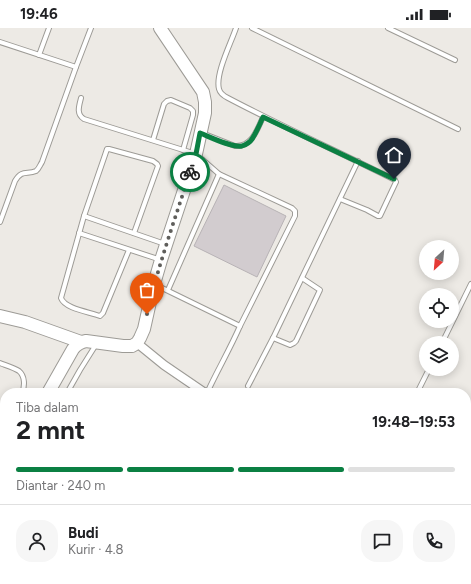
<!DOCTYPE html>
<html lang="id">
<head>
<meta charset="utf-8">
<style>
	body { margin:0; font-family:Figtree,sans-serif; background:#f6f6f6; color:#202124; height:100vh; display:flex; flex-direction:column; font-size:15px; white-space:nowrap }
	* { box-sizing:border-box; margin:0 }
	p { font-size:13px; color:#757577 }
	.icon { flex:none; width:22px; height:22px; fill:none; stroke:currentColor; stroke-width:2; stroke-linecap:round; stroke-linejoin:round }
	.map { position:relative; flex:1; overflow:hidden }
	.sheet { position:absolute; left:0px; top:360px; width:471px; height:196px; display:flex; flex-direction:column; background:#fff; border-radius:16px 16px 0 0; box-shadow:0 2px 10px #0003 }
	.sheet>* { flex:none }
	.needle { width:26px; rotate:206deg }
	.tools { position:absolute; left:419px; top:212px; display:grid; gap:8px }
	.tools a { display:grid; place-items:center; width:40px; height:40px; border-radius:50%; background:#fff; box-shadow:0 2px 10px #0003; font-size:20px }
	.pin { position:absolute; display:grid; place-items:center; width:34px; height:34px; color:#fff; margin:-41px -17px; border-radius:50% 50% 50% 0; rotate:-45deg; box-shadow:0 0 4px #0007 }
	.pin .icon { rotate:45deg }
	.courier { position:absolute; display:grid; place-items:center; width:40px; height:40px; margin:-20px; border:3px solid #0b8043; border-radius:50%; background:#fff; color:#222; box-shadow:0 1px 5px #0007 }
	.head em { font-style:normal; font-weight:700 }
	.head div { display:flex; flex-direction:column-reverse }
	.head { display:flex; align-items:center; justify-content:space-between; height:68px; padding:0 16px }
	h1 { font-size:26px; font-weight:700; line-height:30px }
	.bar { display:grid; grid-template-columns:repeat(4,1fr); gap:6px 4px; align-content:center; height:48px; padding:0 16px }
	.bar i { height:5px; border-radius:3px; background:#e0e0e0 }
	.bar .on { background:#0b8043 }
	.bar p { grid-column:span 4 }
	.line { display:flex; align-items:center; gap:10px; padding:0 16px; border-top:1px solid #e0e0e0 }
	.line div { flex:1 }
	.round { display:grid; place-items:center; flex:none; width:42px; height:42px; border-radius:16px; background:#f6f6f6 }
	.status { display:flex; justify-content:space-between; align-items:center; height:28px; padding:0 20px; background:#fff; direction:ltr }
	.status svg { height:11px; fill:currentColor }
	.map>svg:first-child { display:block }
	.building { fill:#d2cccf; stroke:#b7b2b5 }
	.lines { fill:none; stroke-linecap:round; stroke-linejoin:round }
	.lane-casing { stroke:#9d9b96; stroke-width:6 }
	.street-casing { stroke:#9d9b96; stroke-width:10 }
	.secondary-casing { stroke:#9d9b96; stroke-width:14 }
	.lane { stroke:#fff; stroke-width:4 }
	.street { stroke:#fff; stroke-width:8 }
	.secondary { stroke:#fff; stroke-width:12 }
	.done { stroke:#5f5e5b; stroke-width:4; stroke-dasharray:0 7.2 }
	.route { stroke:#0b8043; stroke-width:5 }
</style>
</head>
<body>
<div class="status"><b>19:46</b><svg viewBox="0 0 49 12"><path d="M0 12V9h3v3zM5 12V6h3v6zM10 12V3h3v9zM15 12V0h3v12zM26 1h20v11H26zM47 4h2v5h-2z"/></svg></div>
<div class="map">
<svg width="471" height="556" viewBox="0 0 471 556">
	<rect width="100%" height="100%" fill="#edeae5"/>
	<path class="building" d="M 224,157 L 286,188 L 257,249 L 194,218 Z"/>
	<g class="lines">
		<g class="lane-casing">
			<g id="lane">
				<path d="M 236,0 C 231,15 215,46 219,61 C 220,65 224,68 228,70 C 283,99 339,124 395,152 L 396,154 L 380,188 L 378,188 L 367,182 L 340,171"/>
				<path d="M 252,0 L 458,101"/>
				<path d="M 388,0 L 455,32"/>
				<path d="M 0,14 L 76,39"/>
				<path d="M 39,27 L 49,0"/>
				<path d="M 81,70 C 79,78 76,86 84,91 L 196,126 L 219,146 L 292,180 L 295,183 L 295,188 L 240,298"/>
				<path d="M 202,105 L 235,118 C 252,119 257,102 263,89"/>
				<path d="M 153,112 L 164,76 L 167,73 L 171,72 L 190,80 L 193,83 L 193,87 L 183,122"/>
				<path d="M 84,188 L 165,216"/>
				<path d="M 0,194 L 15,153 C 22,141 27,147 36,143 C 39,141 40,137 42,134 L 76,39 L 91,0"/>
				<path d="M 79,205 L 161,232"/>
				<path d="M 129,222 L 103,285 L 100,288 C 90,284 65,281 61,270 L 84,188 L 105,127 L 107,121 L 109,121 L 153,133 L 157,136 L 158,138 L 134,205"/>
				<path d="M 156,257 L 240,298 C 230,321 217,343 207,365"/>
				<path d="M 168,262 L 219,146"/>
				<path d="M 273,310 L 290,317 L 294,315 L 296,313 L 320,262 L 302,250"/>
				<path d="M 442,315 L 471,256"/>
				<path d="M 0,335 C 5,337 15,340 19,343 C 25,348 25,358 22,365"/>
				<path d="M 248,358 L 273,310 L 358,133"/>
				<path d="M 67,365 L 80,342 L 97,315"/>
				<path d="M 417,365 L 429,341"/>
				<path d="M 0,396 L 5,398"/>
				<path d="M 471,465 C 469,468 468,471 471,474"/>
				<path d="M 466,488 L 471,479"/>
				<path d="M 0,506 L 5,494"/>
				<path d="M 471,513 L 471,512"/>
				<path d="M 220,551 L 229,556"/>
				<path d="M 281,551 L 291,556"/>
				<path d="M 423,551 L 426,556"/>
				<path d="M 449,551 L 451,556"/>
				<path d="M 197,556 L 199,551"/>
			</g>
		</g>
		<g class="street-casing">
			<g id="street">
				<path d="M 137,315 L 164,337 L 205,365"/>
				<path d="M 466,532 L 471,534"/>
			</g>
		</g>
		<g class="secondary-casing">
			<g id="secondary">
				<path d="M 0,288 L 25,294 L 81,314"/>
				<path d="M 48,365 L 73,321 C 76,317 80,314 86,313 L 123,318 L 132,318 L 137,315 L 140,310 L 144,301 L 154,256 L 161,232 L 196,126 L 205,85 L 205,74 L 203,64 L 160,0"/>
				<path d="M 0,460 L 5,447"/>
			</g>
		</g>
		<use href="#lane" class="lane"/>
		<use href="#street" class="street"/>
		<use href="#secondary" class="secondary"/>
	</g>
	<g class="lines">
		<path class="done" d="M 147,286 C 158,238 175,191 190,144"/>
		<path class="route" d="M 190,144 L 196,126 L 200,105 C 210,109 232,120 242,118 C 245,117 250,114 252,111 C 256,105 260,96 263,89 L 394,151"/>
	</g>
</svg>
<div class="tools">
<a><svg class="needle" viewBox="-14 -14 28 28"><path d="M0-13l5 13h-10z" fill="#e53935"/><path d="M0 13l5-13h-10z" fill="#757577"/></svg></a>
<a><svg class="icon" aria-label="locate" viewBox="0 0 24 24"><circle cx="12" cy="12" r="6"/><path d="M12 2v4M12 18v4M2 12h4M18 12h4"/></svg></a>
<a><svg class="icon" aria-label="layers" viewBox="0 0 24 24"><path d="M12 4l9 5-9 5-9-5zM3 14l9 5 9-5"/></svg></a>
</div>
<div class="pin" style="left:147px;top:286px;background:#ea580c"><svg class="icon" aria-label="bag" viewBox="0 0 24 24"><path d="M5 8h14l-1 12H6zM9 8a3 3 0 0 1 6 0"/></svg></div>
<div class="pin" style="left:394px;top:151px;background:#1f2937"><svg class="icon" aria-label="home" viewBox="0 0 24 24"><path d="M3 11l9-7 9 7M6 9v11h12V9"/></svg></div>
<div class="courier" style="left:190px;top:144px"><svg class="icon" aria-label="bike" viewBox="0 0 24 24"><circle cx="6" cy="16" r="4"/><circle cx="18" cy="16" r="4"/><path d="M6 16l4-8h5l3 8M10 8l3 8H6M13 5h3"/></svg></div>
<section class="sheet">
<div class="head"><div><h1>2 mnt</h1><p>Tiba dalam</p></div><em>19:48–19:53</em></div>
<div class="bar"><i class="on"></i><i class="on"></i><i class="on"></i><i></i><p>Diantar · 240 m</p></div>
<div class="line" style="height:72px"><a class="round"><svg class="icon" aria-label="person" viewBox="0 0 24 24"><circle cx="12" cy="8" r="4"/><path d="M4 21q1-7 8-7t8 7"/></svg></a><div><b>Budi</b><p>Kurir · 4.8</p></div><a class="round"><svg class="icon" aria-label="chat" viewBox="0 0 24 24"><path d="M4 5h16v11H9l-5 4z"/></svg></a><a class="round"><svg class="icon" aria-label="phone" viewBox="0 0 24 24"><path d="M5 4h4l2 5-3 2q2 4 5 5l2-3 5 2v4C11 20 4 13 5 4z"/></svg></a></div>
</section>
</div>
</body>
</html>
